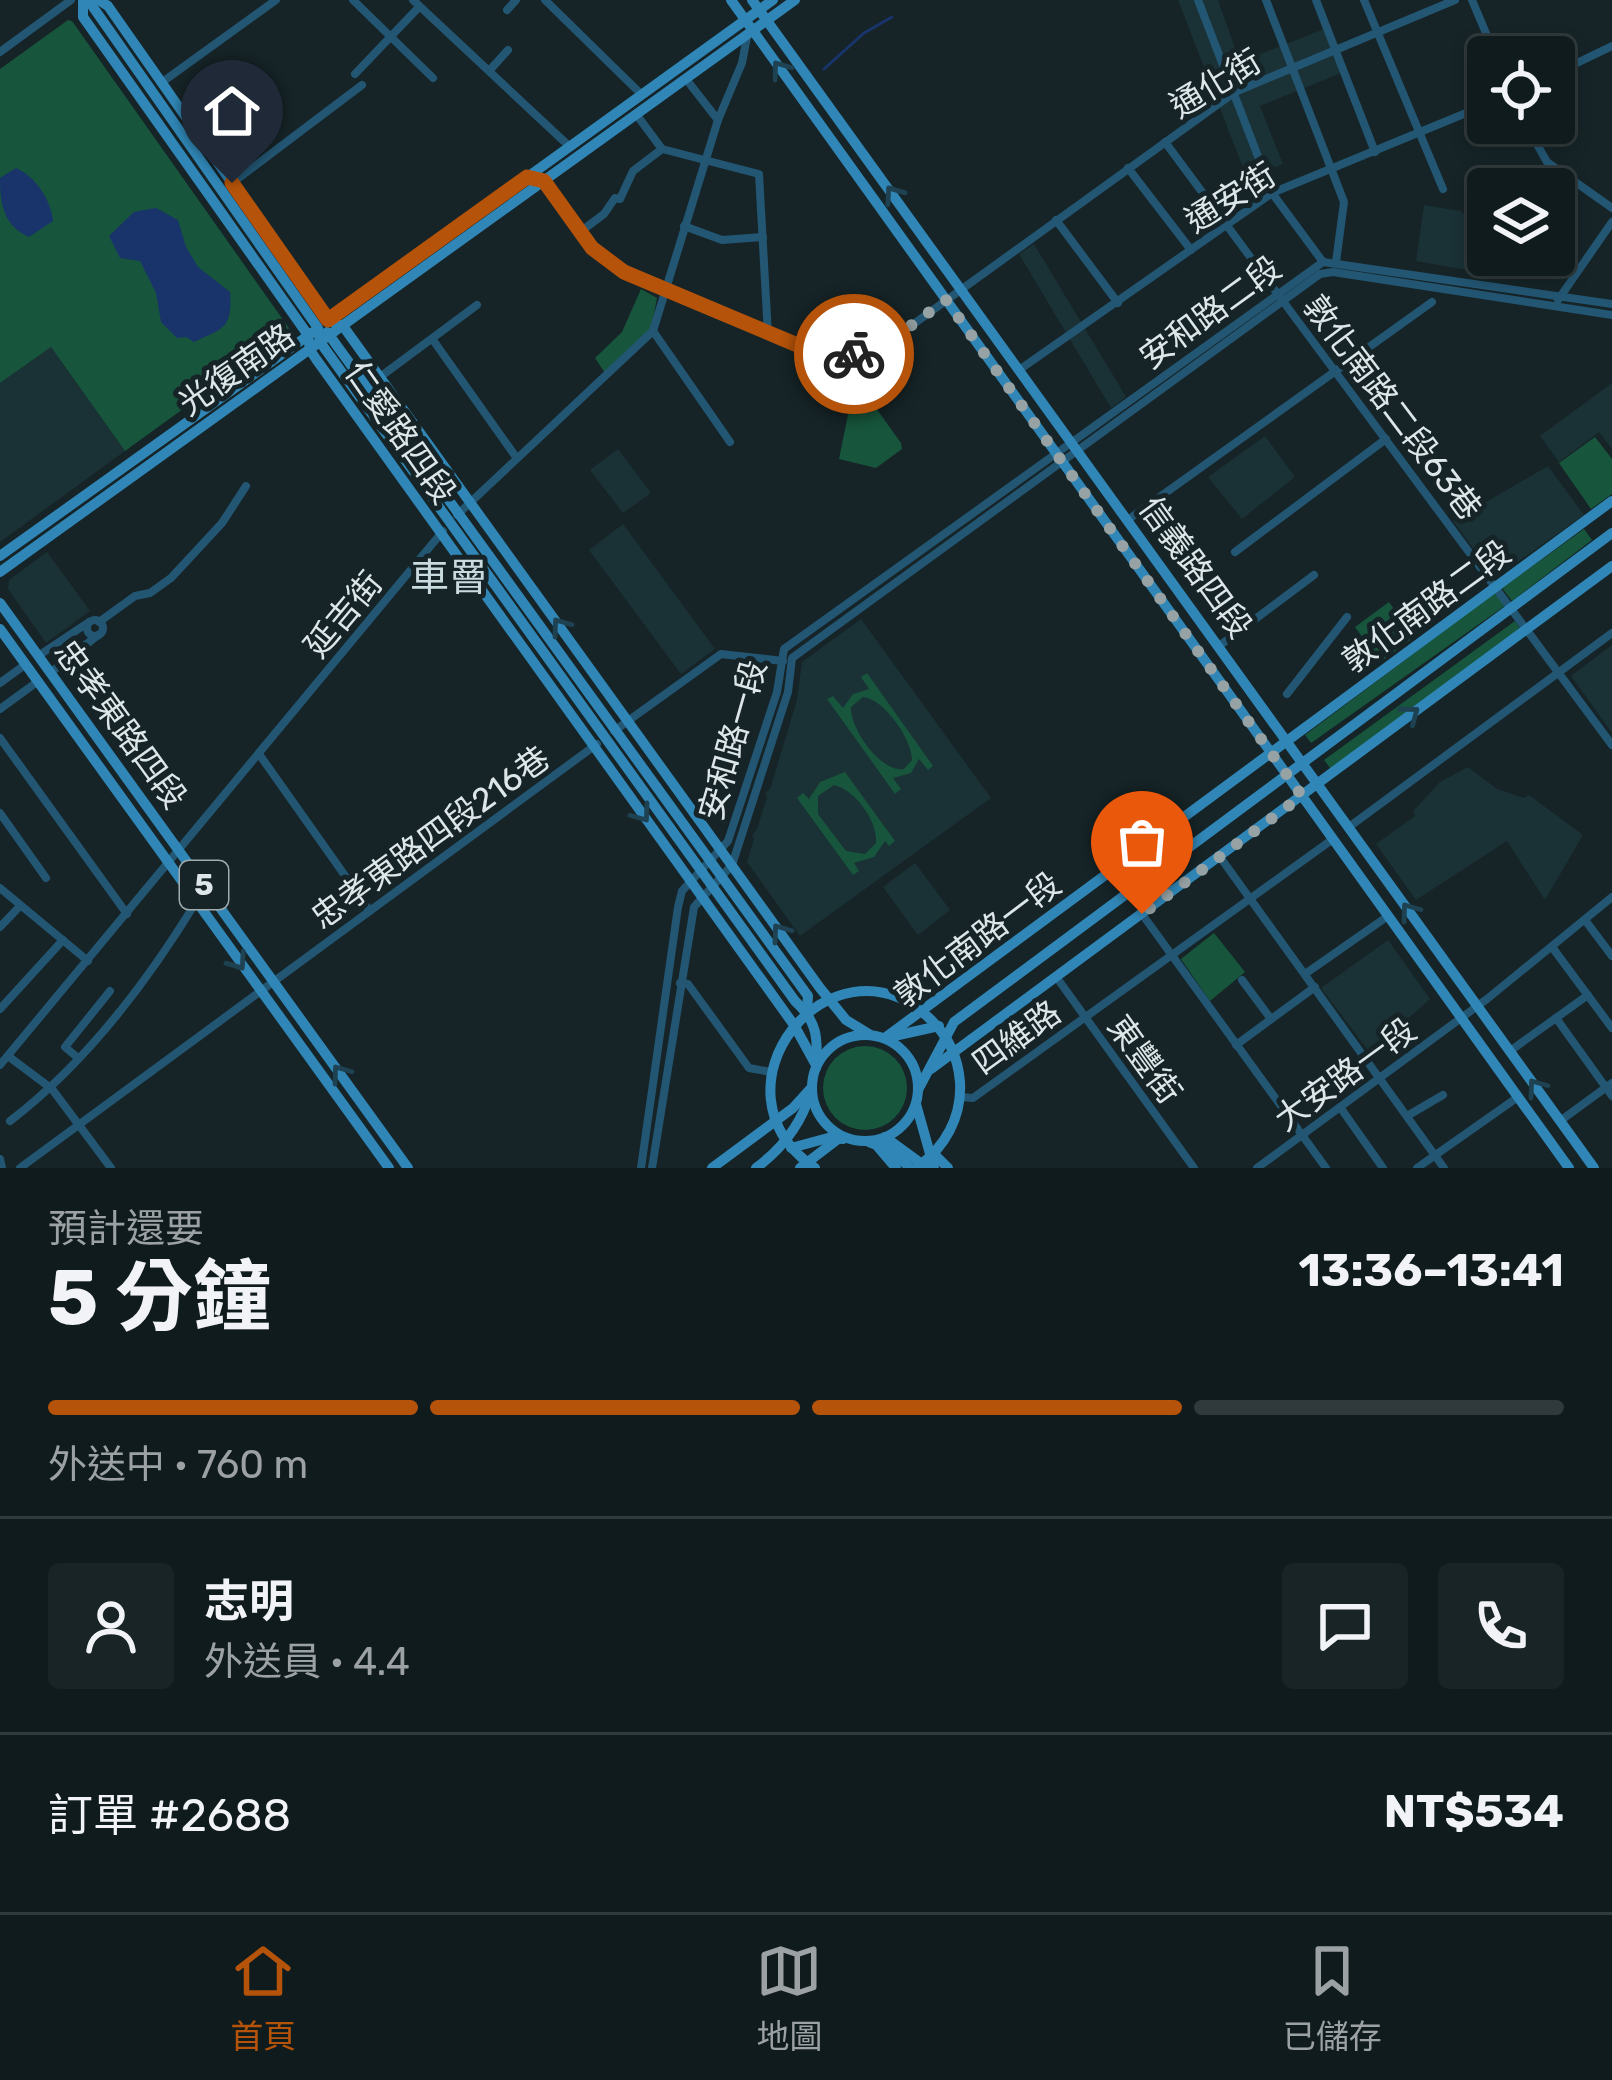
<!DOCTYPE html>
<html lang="zh-TW">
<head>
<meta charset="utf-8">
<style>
	body { margin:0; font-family:Rubik,"Noto Sans TC",sans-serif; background:#192426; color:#f1f3f6; height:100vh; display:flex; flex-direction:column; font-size:45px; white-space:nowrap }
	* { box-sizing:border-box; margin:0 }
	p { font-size:39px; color:#9ca1a4 }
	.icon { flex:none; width:66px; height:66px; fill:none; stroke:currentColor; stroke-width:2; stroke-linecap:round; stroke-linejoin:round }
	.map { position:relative; height:1168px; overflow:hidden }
	.sheet { display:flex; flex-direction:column; background:#101b1d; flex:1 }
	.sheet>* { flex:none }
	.buttons { position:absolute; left:1467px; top:36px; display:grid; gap:24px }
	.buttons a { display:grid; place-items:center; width:108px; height:108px; border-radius:12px; background:#101b1d; box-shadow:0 6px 18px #0003,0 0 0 3px #30393b; font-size:60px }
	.pin { position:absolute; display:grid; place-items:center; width:102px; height:102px; color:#fff; margin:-123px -51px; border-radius:50% 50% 50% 0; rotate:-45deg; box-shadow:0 0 12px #0007 }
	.pin .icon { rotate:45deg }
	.courier { position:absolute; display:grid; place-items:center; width:120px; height:120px; margin:-60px; border:9px solid #b45309; border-radius:50%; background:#fff; color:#222; box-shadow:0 3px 15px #0007 }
	.summary em { font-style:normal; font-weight:700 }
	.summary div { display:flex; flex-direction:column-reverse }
	.summary { display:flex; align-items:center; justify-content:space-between; height:204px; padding:0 48px }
	h1 { font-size:78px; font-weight:700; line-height:90px }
	.bar { display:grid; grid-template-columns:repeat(4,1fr); gap:18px 12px; align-content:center; height:144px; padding:0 48px }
	.bar i { height:15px; border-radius:9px; background:#30393b }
	.bar .current { background:#b45309 }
	.bar p { grid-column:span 4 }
	.line { display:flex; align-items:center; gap:30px; padding:0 48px; border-top:3px solid #30393b }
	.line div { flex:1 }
	.round { display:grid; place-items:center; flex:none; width:126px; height:126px; border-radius:12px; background:#192426 }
	.menu { display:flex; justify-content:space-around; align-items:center; height:168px; border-top:3px solid #30393b; background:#101b1d; font-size:33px; color:#9ca1a4 }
	.menu a { display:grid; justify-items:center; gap:6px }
	.menu .current { color:#b45309 }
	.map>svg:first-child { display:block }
	.built { fill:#1a3135 }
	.green { fill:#17553c; fill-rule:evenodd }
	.water { fill:#18346a }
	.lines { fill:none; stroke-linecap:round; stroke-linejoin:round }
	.stream { stroke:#18346a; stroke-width:3 }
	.minor { stroke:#235673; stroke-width:8 }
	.major { stroke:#3087b7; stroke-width:10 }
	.oneway { stroke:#1e4252 }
	.done { stroke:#97a2a4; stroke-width:12; stroke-dasharray:0 21.6 }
	.route { stroke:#b45309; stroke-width:15 }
	.labels { text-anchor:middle; stroke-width:10; stroke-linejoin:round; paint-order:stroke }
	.shield { fill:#162427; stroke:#a1acae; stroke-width:3 }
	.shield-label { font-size:30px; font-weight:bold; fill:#dde6e8 }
	.street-label { font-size:33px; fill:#dde6e8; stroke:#162427 }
	.quarter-label { font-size:39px; fill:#c9dbdf; stroke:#162427 }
</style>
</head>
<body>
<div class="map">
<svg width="1612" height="1168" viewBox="0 0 1612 1168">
	<rect width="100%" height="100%" fill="#162427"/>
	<g class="built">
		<path d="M 1178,0 L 1218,0 L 1240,62 L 1324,29 L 1341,73 L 1260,106 L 1283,164 L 1247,178 Z"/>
		<path d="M 1424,205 L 1460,211 L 1488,234 L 1484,273 L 1416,261 Z"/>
		<path d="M 1034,244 L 1126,397 L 1111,408 L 1019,254 Z"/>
		<path d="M 51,347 L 125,451 L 0,542 L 0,383 Z"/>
		<path d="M 1612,383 L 1612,449 L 1599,432 L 1559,462 L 1540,436 Z"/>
		<path d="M 1265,436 L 1295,477 L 1242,519 L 1208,477 Z"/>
		<path d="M 618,449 L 651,493 L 623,513 L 590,470 Z"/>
		<path d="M 1548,466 L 1584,515 L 1495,578 L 1453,521 Z"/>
		<path d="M 623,524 L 715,649 L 681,674 L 589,550 Z"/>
		<path d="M 47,552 L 90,611 L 46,643 L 8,589 L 9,580 Z"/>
		<path d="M 861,619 L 991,798 L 800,936 L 747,862 L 754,839 L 752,835 L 757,829 L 767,797 L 765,793 L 770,789 L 797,700 L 802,662 Z"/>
		<path d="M 1612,645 L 1612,733 L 1571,676 Z"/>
		<path d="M 1468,767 L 1497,789 L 1524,798 L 1529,795 L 1583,835 L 1545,900 L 1507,841 L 1416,900 L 1376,844 L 1415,816 L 1413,811 L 1440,782 Z"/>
		<path d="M 915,863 L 950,910 L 918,935 L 883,887 Z"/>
		<path d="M 1388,940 L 1430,999 L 1370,1053 L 1321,988 Z"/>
	</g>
	<g class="green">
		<path d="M 68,20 L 72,21 L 291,331 L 125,451 L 51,347 L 0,383 L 0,69 Z"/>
		<path d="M 641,289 L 657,298 L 651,330 L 605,373 L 595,358 L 622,332 Z"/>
		<path d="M 858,383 L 901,443 L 902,449 L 876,468 L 839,459 L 854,385 Z"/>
		<path d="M 1595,437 L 1612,459 L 1612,494 L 1591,509 L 1559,463 Z"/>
		<path d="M 1584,529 L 1592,540 L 1512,601 L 1502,588 Z"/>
		<path d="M 1496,592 L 1506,605 L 1311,743 L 1305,735 Z"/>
		<path d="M 1389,602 L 1414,637 L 1380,662 L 1355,627 Z"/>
		<path d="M 1515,621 L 1520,628 L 1331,769 L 1324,760 Z"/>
		<path d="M 867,673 L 933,766 L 928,770 L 919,759 L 911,773 L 893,778 L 901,789 L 895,794 L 827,699 L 833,696 L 843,708 L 853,694 L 869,689 L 861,677 ZM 863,697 C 884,699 912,739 912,760 L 904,769 C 881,773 850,729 851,707 Z"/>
		<path d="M 845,772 L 895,841 L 889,846 L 885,841 L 874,857 L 854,863 L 859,871 L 853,875 L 797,798 L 803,793 L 809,799 L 820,782 ZM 834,785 C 855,790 878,821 876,843 L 865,854 L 846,851 L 818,814 L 818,796 Z"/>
		<path d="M 1214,933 L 1245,972 L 1210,1001 L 1181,959 Z"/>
		<circle cx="865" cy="1088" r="42"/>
	</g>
	<g class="water">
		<path d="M 16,168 C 35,176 51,200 53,221 L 29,237 C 4,226 0,205 0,178 Z"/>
		<path d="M 156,208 L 178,220 L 186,247 L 198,267 L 230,292 C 233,330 221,329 194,342 L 186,337 L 177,338 L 161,322 L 156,293 L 140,261 L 120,258 L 109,236 L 134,212 Z"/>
	</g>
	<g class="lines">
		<path class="stream" d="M 824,69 L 864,33 L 892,17"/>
		<g class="minor">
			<path d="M 353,0 L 433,78"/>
			<path d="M 413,0 L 569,146"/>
			<path d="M 545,0 L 641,94"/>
			<path d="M 1198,0 L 1272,193 L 1323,262"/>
			<path d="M 1266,0 L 1344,202 L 1336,262"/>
			<path d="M 1316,0 L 1375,152"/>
			<path d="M 1364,0 L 1443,189"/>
			<path d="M 1472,0 L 1496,57"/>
			<path d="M 507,10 L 516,0"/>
			<path d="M 0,52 L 71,0"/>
			<path d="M 489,71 L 508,50"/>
			<path d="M 355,74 L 419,7"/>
			<path d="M 1554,74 L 1612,46"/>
			<path d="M 686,79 L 718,120"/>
			<path d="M 161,83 L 276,0"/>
			<path d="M 636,114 L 662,149 L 759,174 L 768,335"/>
			<path d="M 1525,123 L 1547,162 L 1612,208"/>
			<path d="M 1165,142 L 1612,745"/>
			<path d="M 1128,168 L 1191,250"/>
			<path d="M 527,177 L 544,181 L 593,248 L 641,281 L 814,352 L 857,353 L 890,341 L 1235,92 L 1455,0"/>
			<path d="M 232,183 L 362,85"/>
			<path d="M 1056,220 L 1118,303"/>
			<path d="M 684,226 L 722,240 L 763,237"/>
			<path d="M 580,232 L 604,214 L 615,198 L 620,199 L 633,171 L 662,149"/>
			<path d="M 1558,300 L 1612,222"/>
			<path d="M 653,331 L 730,442"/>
			<path d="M 433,340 L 516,457"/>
			<path d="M 1019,370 L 1272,193 L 1488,104"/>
			<path d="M 380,377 L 477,305"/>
			<path d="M 457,515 L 653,331 L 718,120 L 742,63 L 747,37"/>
			<path d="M 1129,519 L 1432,302"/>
			<path d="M 1235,552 L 1386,439"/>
			<circle cx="95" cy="628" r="8"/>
			<path d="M 99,622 L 135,596 L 150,593 L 171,578 L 222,523 L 246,486"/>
			<path d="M 1219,646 L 1314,575"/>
			<path d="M 38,656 L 89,622"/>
			<path d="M 50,673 L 98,635"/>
			<path d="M 0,683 L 26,664"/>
			<path d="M 1287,694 L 1347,617"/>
			<path d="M 0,709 L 37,682"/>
			<path d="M 614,731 L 721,654 L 783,661"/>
			<path d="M 0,738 L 127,914"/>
			<path d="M 259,754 L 370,911"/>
			<path d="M 0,813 L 46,878"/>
			<path d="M 1349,827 L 1612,633"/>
			<path d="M 1220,857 L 1444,1168"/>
			<path d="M 0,888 L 88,961"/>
			<path d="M 1142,914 L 1326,1168"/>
			<path d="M 1585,920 L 1612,956"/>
			<path d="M 0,927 L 20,906"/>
			<path d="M 1552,947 L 1612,1028"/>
			<path d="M 1305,974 L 1388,916"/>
			<path d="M 1057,978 L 1194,1168"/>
			<path d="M 1242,980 L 1271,1019"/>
			<path d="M 680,983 L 688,984 L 749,1068 L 771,1072"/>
			<path d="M 0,1009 L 63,940"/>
			<path d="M 1556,1018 L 1612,1096"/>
			<path d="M 1236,1045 L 1315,987"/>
			<path d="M 1510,1051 L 1588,995"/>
			<path d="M 8,1056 L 52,1089 L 111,1168"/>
			<path d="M 78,1058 L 65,1047 L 110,991"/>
			<path d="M 0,1065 L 443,531"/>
			<path d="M 960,1097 L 973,1098 L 1333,839"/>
			<path d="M 1340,1107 L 1383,1168"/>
			<path d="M 1407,1116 L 1443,1095"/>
			<path d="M 10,1121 C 86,1063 146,984 196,902"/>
			<path d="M 1560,1121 L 1612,1083"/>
			<path d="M 0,1159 L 2,1168"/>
			<path d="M 20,1168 L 597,744"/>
			<path d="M 641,1168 L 678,907 L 682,891 L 728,841 L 777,692 L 784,649 L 1323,262 L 1612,304"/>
			<path d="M 652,1168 L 694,907 L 732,865 L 788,692 L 792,658 L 1320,274 L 1333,272 L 1612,315"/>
			<path d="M 1257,1168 L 1487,999 L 1612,897"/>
			<path d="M 1417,1168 L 1518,1097"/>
		</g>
		<g class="major">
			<path d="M 83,0 L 83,17 L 308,335 L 310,350 L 316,359 L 794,1025 L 816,1065"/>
			<path d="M 88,0 L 318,328 L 320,342 L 795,1001 C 818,1022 818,1039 816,1068"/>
			<path d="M 99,0 L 108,6 L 328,320 L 343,326 L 820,988 L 846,1020 L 869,1034"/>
			<path d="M 731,0 L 1569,1168"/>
			<path d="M 752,0 L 1594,1168"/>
			<path d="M 328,321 L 773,0"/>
			<path d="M 327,332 L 808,996 L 807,1012"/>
			<path d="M 0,556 L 313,332"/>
			<path d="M 0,572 L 795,0"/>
			<path d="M 0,603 L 408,1168"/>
			<path d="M 0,629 L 389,1168"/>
			<circle cx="865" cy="1088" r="53"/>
			<path d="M 894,1036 L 939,1026"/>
			<path d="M 886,1037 L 1612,501"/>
			<path d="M 931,1069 L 1612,566"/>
			<path d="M 918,1090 L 954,1022 L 1612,533"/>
			<path d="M 916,1104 L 934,1168"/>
			<path d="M 885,1137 L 926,1167"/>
			<path d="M 869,1142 L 892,1151 L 910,1168"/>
			<path d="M 878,1147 L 896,1168"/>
			<path d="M 791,1148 L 828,1138 L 843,1139"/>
			<path d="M 934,1154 L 948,1168"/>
			<path d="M 712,1168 L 793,1108 L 812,1087"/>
			<path d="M 756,1168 C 783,1148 802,1123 811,1091"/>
			<path d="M 800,1168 L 838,1139"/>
			<path d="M 815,1168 C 701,1090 830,928 928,1017 C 947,1034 958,1056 960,1082 C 962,1117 945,1148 916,1168"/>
		</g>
	</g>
	<defs><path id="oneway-chevron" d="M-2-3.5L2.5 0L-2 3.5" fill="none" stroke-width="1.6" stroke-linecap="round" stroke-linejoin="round" transform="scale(3)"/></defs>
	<g class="oneway">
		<use href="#oneway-chevron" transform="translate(780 69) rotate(-126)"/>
		<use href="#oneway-chevron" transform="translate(893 194) rotate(-125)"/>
		<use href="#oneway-chevron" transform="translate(560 626) rotate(-126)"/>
		<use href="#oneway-chevron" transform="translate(1411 714) rotate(-37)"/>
		<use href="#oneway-chevron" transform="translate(642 814) rotate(54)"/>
		<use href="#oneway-chevron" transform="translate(1409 911) rotate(-126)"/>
		<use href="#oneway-chevron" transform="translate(780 932) rotate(-126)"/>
		<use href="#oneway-chevron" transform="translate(238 962) rotate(55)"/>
		<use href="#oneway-chevron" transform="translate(340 1073) rotate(-126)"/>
		<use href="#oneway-chevron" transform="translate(1536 1087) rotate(-126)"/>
	</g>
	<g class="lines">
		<path class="done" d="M 854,354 L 890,341 L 946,300 L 1302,796 L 1142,914"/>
		<path class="route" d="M 232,183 L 328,320 L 527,177 L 544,181 L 592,248 L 624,272 L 814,352 L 854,354"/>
	</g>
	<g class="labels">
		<rect class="shield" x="180" y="861" width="48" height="48" rx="9"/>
		<g class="shield-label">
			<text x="204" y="895">5</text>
		</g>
		<g class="street-label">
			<text transform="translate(1215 83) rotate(-31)" y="12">通化街</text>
			<text transform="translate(1230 197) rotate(-32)" y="12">通安街</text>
			<text transform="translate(1210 312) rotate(-36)" y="12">安和路二段</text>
			<text transform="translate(236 369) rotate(-35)" y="12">光復南路</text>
			<text transform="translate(1393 407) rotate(53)" y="12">敦化南路二段63巷</text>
			<text transform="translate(401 432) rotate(55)" y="12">仁愛路四段</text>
			<text transform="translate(1196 567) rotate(54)" y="12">信義路四段</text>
			<text transform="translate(1426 606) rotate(-36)" y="12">敦化南路二段</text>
			<text transform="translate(343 614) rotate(-50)" y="12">延吉街</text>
			<text transform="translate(121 724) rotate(54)" y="12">忠孝東路四段</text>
			<text transform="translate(732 740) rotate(-74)" y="12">安和路一段</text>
			<text transform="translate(430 837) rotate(-36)" y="12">忠孝東路四段216巷</text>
			<text transform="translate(977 939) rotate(-37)" y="12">敦化南路一段</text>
			<text transform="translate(1016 1037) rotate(-36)" y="12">四維路</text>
			<text transform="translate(1145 1059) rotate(54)" y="12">東豐街</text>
			<text transform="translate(1345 1074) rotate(-36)" y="12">大安路一段</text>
		</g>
		<g class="quarter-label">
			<text x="449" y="591">車罾</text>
		</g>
	</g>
</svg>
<div class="buttons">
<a><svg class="icon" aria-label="locate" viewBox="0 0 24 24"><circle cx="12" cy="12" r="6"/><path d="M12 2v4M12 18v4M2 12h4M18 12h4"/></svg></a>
<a><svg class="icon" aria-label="layers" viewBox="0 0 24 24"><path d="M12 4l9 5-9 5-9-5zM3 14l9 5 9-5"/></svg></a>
</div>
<div class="pin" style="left:1142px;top:914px;background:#ea580c"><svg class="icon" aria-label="bag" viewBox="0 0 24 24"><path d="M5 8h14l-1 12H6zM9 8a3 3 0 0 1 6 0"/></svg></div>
<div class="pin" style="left:232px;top:183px;background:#1f2937"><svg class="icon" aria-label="home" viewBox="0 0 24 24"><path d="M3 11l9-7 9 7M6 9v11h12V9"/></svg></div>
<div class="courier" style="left:854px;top:354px"><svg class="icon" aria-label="bike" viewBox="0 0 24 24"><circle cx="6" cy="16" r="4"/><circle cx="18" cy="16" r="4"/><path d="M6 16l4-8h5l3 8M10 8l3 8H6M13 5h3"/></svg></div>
</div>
<section class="sheet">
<div class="summary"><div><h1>5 分鐘</h1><p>預計還要</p></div><em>13:36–13:41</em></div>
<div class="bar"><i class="current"></i><i class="current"></i><i class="current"></i><i></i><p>外送中 · 760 m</p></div>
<div class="line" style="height:216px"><a class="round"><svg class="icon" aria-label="person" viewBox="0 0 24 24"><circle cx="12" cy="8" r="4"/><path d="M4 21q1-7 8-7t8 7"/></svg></a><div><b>志明</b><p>外送員 · 4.4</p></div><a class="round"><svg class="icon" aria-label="chat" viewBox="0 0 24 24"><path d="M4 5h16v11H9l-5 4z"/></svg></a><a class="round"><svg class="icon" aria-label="phone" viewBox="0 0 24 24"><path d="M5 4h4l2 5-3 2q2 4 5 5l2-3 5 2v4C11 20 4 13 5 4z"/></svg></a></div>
<div class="line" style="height:156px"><div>訂單 #2688</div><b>NT$534</b></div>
</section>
<nav class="menu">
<a class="current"><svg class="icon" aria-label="home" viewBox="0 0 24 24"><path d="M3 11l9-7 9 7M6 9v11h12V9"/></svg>首頁</a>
<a><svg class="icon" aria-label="map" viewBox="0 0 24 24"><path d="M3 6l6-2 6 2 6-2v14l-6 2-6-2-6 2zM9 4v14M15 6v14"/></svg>地圖</a>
<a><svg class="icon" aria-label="saved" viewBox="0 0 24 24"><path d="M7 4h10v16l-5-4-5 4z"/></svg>已儲存</a>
</nav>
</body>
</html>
